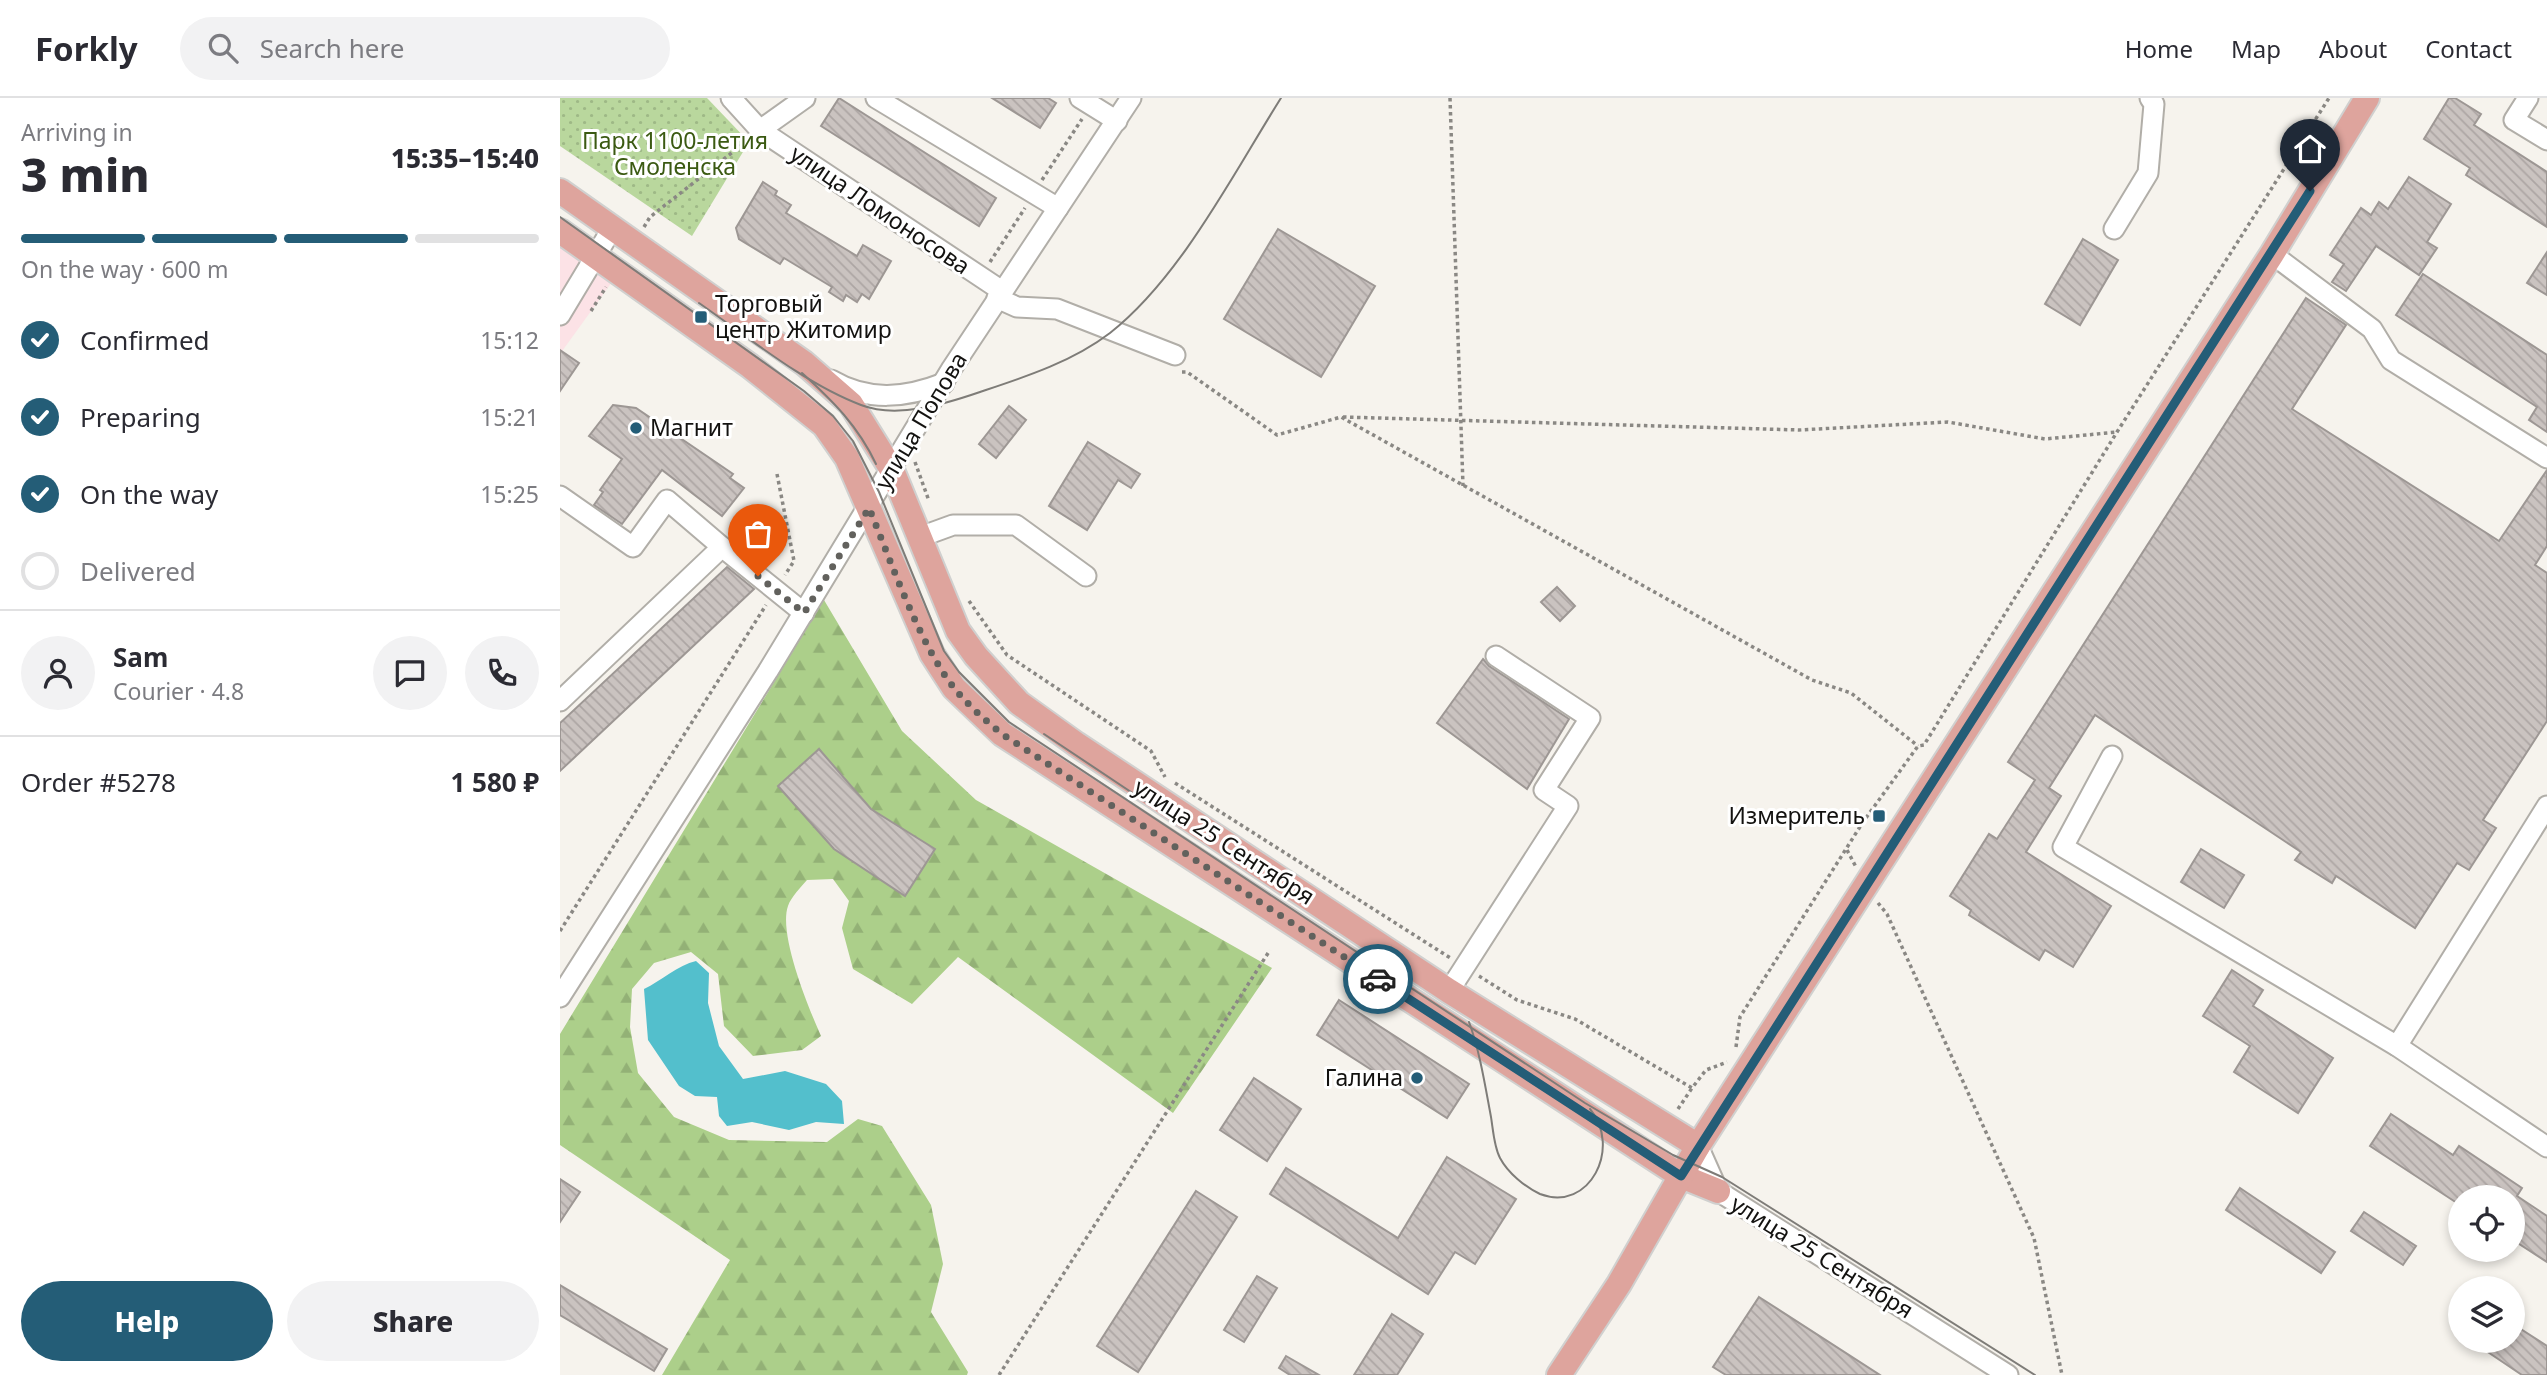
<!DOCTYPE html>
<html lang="en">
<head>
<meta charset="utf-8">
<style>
	body { margin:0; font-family:"Noto Sans",sans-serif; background:#f2f2f3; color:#2b2b33; height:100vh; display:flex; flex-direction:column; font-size:26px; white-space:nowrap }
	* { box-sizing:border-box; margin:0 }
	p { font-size:23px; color:#7c7c81 }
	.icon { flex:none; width:38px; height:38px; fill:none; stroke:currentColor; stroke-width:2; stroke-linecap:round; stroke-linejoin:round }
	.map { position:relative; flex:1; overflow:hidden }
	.drawer { display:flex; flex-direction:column; background:#fff; width:560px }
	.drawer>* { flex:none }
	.controls { position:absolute; left:1888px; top:1087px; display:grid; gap:14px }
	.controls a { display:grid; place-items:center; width:77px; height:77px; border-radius:50%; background:#fff; box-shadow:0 4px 10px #0003; font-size:35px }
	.pin { position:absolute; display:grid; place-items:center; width:60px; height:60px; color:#fff; margin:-72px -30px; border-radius:50% 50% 50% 0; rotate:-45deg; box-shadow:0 0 7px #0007 }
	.pin .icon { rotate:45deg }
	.courier { position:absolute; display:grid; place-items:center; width:70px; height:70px; margin:-35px; border:5px solid #245d77; border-radius:50%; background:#fff; color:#222; box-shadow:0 2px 9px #0007 }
	.headline em { font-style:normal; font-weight:800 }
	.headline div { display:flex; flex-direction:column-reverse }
	.headline { display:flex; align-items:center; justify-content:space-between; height:119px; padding:0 21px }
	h1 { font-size:46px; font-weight:800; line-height:52px }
	.bar { display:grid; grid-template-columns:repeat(4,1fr); gap:10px 7px; align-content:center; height:84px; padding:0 21px }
	.bar i { height:9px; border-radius:5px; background:#e1e1e2 }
	.bar .selected { background:#245d77 }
	.bar p { grid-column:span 4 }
	.line { display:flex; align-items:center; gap:18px; padding:0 21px; border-top:2px solid #e1e1e2 }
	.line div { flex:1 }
	.round { display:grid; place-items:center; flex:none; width:74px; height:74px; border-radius:37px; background:#f2f2f3 }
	ol { padding:0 21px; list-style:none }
	li { display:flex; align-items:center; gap:21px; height:77px }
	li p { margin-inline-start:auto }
	li .icon { padding:7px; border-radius:50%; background:#245d77; color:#fff; stroke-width:4 }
	li:last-child { color:#7c7c81 }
	li i { width:38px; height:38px; border:4px solid #e1e1e2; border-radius:50% }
	.button { display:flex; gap:14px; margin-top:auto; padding:14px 21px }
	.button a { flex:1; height:80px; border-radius:42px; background:#245d77; color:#fff; font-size:28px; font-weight:800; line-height:80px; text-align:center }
	.button a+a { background:#f2f2f3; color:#2b2b33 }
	header { display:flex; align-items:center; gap:42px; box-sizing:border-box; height:98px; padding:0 35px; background:#fff; border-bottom:2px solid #e1e1e2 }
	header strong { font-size:33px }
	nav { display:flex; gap:38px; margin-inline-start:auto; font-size:24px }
	.search { width:490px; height:63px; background:#f2f2f3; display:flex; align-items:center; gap:18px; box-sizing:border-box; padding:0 24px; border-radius:38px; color:#7c7c81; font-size:26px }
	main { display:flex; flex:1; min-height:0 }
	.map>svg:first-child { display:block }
	.commercial { fill:#fce2e6 }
	.forest { fill:url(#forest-firs) }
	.park { fill:url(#park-dots) }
	.water { fill:#53bfcc }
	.building { fill:url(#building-back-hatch); stroke:#9d9794; stroke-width:2 }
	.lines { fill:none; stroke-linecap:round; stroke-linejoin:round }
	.minor-casing { stroke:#b1aea8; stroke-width:23 }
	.major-casing { stroke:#d0d0cf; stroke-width:28 }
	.path { stroke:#8a8884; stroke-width:3.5; stroke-dasharray:3.5 3.5; stroke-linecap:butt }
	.minor { stroke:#fff; stroke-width:19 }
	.major { stroke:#dea49d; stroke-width:24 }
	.tram { stroke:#7e7c78; stroke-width:2 }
	.done { stroke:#62615d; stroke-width:7; stroke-dasharray:0 12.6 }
	.route { stroke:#245d77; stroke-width:9 }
	.poi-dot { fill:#245d77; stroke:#fff; stroke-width:2.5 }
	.labels { text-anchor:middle; stroke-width:6; stroke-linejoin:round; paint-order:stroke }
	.park-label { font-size:23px; fill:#3b5a12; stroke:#fff }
	.street-label { font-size:23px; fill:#131210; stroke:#fff }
	.poi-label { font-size:23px; fill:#131210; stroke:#fff; text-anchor:start }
</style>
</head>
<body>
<header>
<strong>Forkly</strong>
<div class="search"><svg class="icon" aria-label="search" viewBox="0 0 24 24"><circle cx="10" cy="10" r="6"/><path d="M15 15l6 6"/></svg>Search here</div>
<nav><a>Home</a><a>Map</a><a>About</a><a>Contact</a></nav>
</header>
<main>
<section class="drawer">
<div class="headline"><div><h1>3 min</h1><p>Arriving in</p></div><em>15:35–15:40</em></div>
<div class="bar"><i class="selected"></i><i class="selected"></i><i class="selected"></i><i></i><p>On the way · 600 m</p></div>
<ol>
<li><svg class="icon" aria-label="check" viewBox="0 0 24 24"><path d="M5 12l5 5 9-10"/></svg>Confirmed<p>15:12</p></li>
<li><svg class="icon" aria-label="check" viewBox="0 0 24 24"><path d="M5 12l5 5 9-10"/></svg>Preparing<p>15:21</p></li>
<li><svg class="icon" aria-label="check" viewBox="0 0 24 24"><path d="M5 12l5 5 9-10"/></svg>On the way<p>15:25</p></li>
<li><i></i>Delivered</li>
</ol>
<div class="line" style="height:126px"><a class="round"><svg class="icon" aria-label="person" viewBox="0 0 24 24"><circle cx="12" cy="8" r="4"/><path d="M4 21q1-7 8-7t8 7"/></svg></a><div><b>Sam</b><p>Courier · 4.8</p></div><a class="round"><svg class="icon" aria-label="chat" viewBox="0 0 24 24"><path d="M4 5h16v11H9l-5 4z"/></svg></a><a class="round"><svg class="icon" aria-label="phone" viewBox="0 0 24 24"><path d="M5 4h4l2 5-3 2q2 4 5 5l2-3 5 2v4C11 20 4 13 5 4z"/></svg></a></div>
<div class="line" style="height:91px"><div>Order #5278</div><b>1 580 ₽</b></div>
<div class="button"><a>Help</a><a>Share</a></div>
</section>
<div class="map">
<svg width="1987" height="1277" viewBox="0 0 1987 1277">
	<defs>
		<pattern id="forest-firs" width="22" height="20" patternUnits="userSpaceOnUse" patternTransform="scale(1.75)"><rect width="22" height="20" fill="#accf8a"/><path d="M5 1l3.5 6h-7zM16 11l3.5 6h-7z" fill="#93b176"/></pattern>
		<pattern id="park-dots" width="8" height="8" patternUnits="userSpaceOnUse" patternTransform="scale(1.75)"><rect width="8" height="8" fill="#b9d79d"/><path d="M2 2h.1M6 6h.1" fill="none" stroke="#9eb886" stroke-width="1.8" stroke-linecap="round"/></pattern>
		<pattern id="building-back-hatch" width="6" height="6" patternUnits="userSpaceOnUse" patternTransform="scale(1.75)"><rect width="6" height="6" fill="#cac3c0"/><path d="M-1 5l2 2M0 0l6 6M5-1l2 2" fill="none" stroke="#ada6a4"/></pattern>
	</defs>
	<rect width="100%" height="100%" fill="#f6f3ed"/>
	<path class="commercial" d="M 0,147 L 52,184 L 0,256 Z"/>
	<path class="forest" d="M 264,502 L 342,633 L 416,702 L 712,870 L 613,1015 L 398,859 L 352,906 L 293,871 L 282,830 L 289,803 L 273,781 L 247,782 C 241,789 231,799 228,808 C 218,836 249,911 261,938 L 242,952 L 193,958 L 164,928 L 158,876 L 131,854 L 94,865 L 72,891 L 70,929 L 78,975 L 114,1019 L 169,1042 L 267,1044 L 298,1021 L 322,1028 L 371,1107 L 383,1166 L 371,1214 L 408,1274 L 407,1277 L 102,1277 L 170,1162 L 0,1047 L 0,936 Z"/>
	<path class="park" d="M 0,0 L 147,0 L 189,44 L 132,138 L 0,48 Z"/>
	<path class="water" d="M 136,863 L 149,875 L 148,905 L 159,948 L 183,981 L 225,973 L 266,986 L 282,1003 L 284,1026 L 256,1024 L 229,1032 L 192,1024 L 167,1028 L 159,1018 L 157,999 L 135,998 L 119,988 L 88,942 L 84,891 C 101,883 118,867 136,863 Z"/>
	<g class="building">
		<path d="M 279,0 L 436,100 L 419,128 L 261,28 Z"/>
		<path d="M 432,0 L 488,0 L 496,5 L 480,30 Z"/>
		<path d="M 1889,0 L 1895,0 L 1921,16 L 1914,27 L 1987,74 L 1987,129 L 1906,77 L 1910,70 L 1864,41 Z"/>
		<path d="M 1849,79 L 1891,106 L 1867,144 L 1877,150 L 1859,177 L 1816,148 L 1786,193 L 1772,184 L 1784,166 L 1770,157 L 1801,110 L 1811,117 L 1819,104 L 1828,111 Z"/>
		<path d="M 203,84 L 217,93 L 215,97 L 231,107 L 226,115 L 297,158 L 303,147 L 331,163 L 309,201 L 302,196 L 297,204 L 286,197 L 283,203 L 269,194 L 272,189 L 224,160 L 220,166 L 179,141 L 176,130 Z"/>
		<path d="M 718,131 L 815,188 L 761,279 L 664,221 Z"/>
		<path d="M 1523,141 L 1558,162 L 1520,227 L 1485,206 Z"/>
		<path d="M 1987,154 L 1987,197 L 1967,185 Z"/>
		<path d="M 1863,176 L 1987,257 L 1987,334 L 1969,322 L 1977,309 L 1836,217 Z"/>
		<path d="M 1746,200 L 1786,227 L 1732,311 L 1939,443 L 1987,372 L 1987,448 L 1975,467 L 1987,475 L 1987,623 L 1923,722 L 1936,730 L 1909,772 L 1897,765 L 1855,830 L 1776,778 L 1772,785 L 1735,762 L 1741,754 L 1535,617 L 1489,690 L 1501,698 L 1466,754 L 1551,808 L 1513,869 L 1485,852 L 1479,862 L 1409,817 L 1411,812 L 1390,798 L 1429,736 L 1437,741 L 1475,682 L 1448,664 Z"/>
		<path d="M 0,252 L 19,265 L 0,293 Z"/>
		<path d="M 53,307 L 76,310 L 173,376 L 170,380 L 184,390 L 162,418 L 102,372 L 62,426 L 34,407 L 43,394 L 40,392 L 62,361 L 29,338 Z"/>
		<path d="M 449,308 L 466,322 L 436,360 L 419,346 Z"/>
		<path d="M 528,344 L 580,376 L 571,390 L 558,382 L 527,432 L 489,408 Z"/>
		<path d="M 167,469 L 194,491 L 0,673 L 0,625 Z"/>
		<path d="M 997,489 L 1015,508 L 1000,523 L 981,504 Z"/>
		<path d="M 923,561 L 929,568 L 1009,621 L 967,691 L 877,625 Z"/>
		<path d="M 259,651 L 311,711 L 375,751 L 345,798 L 274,751 L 218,688 Z"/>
		<path d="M 1641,751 L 1684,777 L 1664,810 L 1621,784 Z"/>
		<path d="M 1672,872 L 1703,892 L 1693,908 L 1773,960 L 1738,1015 L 1674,974 L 1690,948 L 1643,918 Z"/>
		<path d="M 779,902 L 909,986 L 887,1020 L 757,937 Z"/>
		<path d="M 694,980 L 741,1011 L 707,1063 L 660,1032 Z"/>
		<path d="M 1831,1016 L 1893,1057 L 1899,1048 L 1962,1090 L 1957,1098 L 1987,1118 L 1987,1164 L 1953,1142 L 1953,1099 L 1900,1099 L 1900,1107 L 1810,1048 Z"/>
		<path d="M 887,1059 L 956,1101 L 915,1166 L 895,1154 L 868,1196 L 710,1096 L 726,1070 L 838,1140 Z"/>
		<path d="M 0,1081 L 20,1094 L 0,1124 Z"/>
		<path d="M 1680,1090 L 1775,1154 L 1761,1175 L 1666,1112 Z"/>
		<path d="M 636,1093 L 677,1119 L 578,1274 L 537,1248 Z"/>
		<path d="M 1804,1114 L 1856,1148 L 1843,1167 L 1791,1133 Z"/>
		<path d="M 697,1178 L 717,1190 L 684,1244 L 664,1232 Z"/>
		<path d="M 0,1187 L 107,1251 L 94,1273 L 0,1217 Z"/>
		<path d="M 1199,1199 L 1320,1277 L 1166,1277 L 1153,1269 Z"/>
		<path d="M 832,1216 L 863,1236 L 837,1277 L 794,1277 Z"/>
		<path d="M 1953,1226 L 1987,1248 L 1987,1277 L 1962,1277 L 1910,1242 L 1953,1242 Z"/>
		<path d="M 726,1258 L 759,1277 L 730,1277 L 719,1270 Z"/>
	</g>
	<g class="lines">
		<g class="minor-casing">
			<g id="minor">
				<path d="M 171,0 L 200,32 L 442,193"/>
				<path d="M 316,0 L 498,110"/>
				<path d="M 520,0 L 557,23"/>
				<path d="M 1968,0 L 1954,22 L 1987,42"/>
				<path d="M 200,32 L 245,0"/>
				<path d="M 1554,131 L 1588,75 L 1594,6 L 1590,0"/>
				<path d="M 1712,156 L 1812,231 L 1831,262 L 1987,360"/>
				<path d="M 437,200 L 457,209 L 497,211 L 615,257"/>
				<path d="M 0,217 L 53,129"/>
				<path d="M 271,282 C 308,304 346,300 384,285"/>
				<path d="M 0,398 L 73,449 L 107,402 L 162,449"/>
				<path d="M 360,439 L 393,427 L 456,427 L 526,478"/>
				<path d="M 0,603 L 162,449 L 244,515"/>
				<path d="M 1552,658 L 1503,749 L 1837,948 L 1987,1049"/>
				<path d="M 889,893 L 1008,708 L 984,692 L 1030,620 L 936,558"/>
				<path d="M 0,899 L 208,573 L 392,270 L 571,0"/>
				<path d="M 1837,948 L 1987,708"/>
				<path d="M 1138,1048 L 1158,1093 L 1448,1277"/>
			</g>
		</g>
		<g class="major-casing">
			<g id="major">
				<path d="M 0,93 L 244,265 L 291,306 L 332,372 L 398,533 L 416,558 L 459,605 L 516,646 L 889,893 L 1138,1048"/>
				<path d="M 0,133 L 190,268 L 264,327 L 287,360 L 372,556 L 394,590 L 442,636 L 1121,1078 L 1158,1093"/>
				<path d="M 999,1277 L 1059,1186 L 1138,1048 L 1712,156 L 1807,0"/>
			</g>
		</g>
		<g class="path">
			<path d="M 890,0 L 903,388"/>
			<path d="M 482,82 L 522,21"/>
			<path d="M 84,129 L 90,119 L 188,42"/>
			<path d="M 430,164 L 465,110"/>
			<path d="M 31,213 L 46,189"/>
			<path d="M 622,274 L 627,274 L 717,337 L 781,319 L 1252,582 L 1291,595 L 1358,648"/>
			<path d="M 783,319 L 1239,332 L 1388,324 L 1485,341 L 1557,334"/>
			<path d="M 355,364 L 369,403"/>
			<path d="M 217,376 L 234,463 L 225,477"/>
			<path d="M 409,503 L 447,557 L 591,653 L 605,679"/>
			<path d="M 615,685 L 892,861"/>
			<path d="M 1287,752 L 1296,769"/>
			<path d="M 1318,805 L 1327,816 L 1474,1140 L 1502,1277"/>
			<path d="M 0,833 L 206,507"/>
			<path d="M 919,878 L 957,902 L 1015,921 L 1132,990 L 1146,972 L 1167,964"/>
			<path d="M 1176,949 L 1180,919 L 1303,724 L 1358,648 L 1364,647 L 1557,334 L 1769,0"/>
			<path d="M 1118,1011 L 1132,990"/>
			<path d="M 439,1277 L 710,852"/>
		</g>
		<use href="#minor" class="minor"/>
		<use href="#major" class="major"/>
		<g class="tram">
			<path d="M 0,119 L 244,293 L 273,318 L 293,343 L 319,394 L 384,553 L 399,574 L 449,624 L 1025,1005 L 1113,1057 L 1162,1079 L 1475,1277"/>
			<path d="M 139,205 C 188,239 245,286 301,307 C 337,321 385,306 420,294 C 465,279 512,264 550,235 C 621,179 673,76 721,0"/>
			<path d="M 242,275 C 273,303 298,328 316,366"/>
			<path d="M 484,636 L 589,706"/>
			<path d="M 909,924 C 920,954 925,987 931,1019 C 933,1031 934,1049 940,1060 C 948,1075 965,1089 980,1096 C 1030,1115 1062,1049 1030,1011"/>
		</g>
	</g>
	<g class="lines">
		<path class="done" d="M 198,478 L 244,515 L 309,410 C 331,463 360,548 395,591 C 409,608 425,622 442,636 L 818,881"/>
		<path class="route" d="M 818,881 L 1121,1078 L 1750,93"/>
	</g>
	<g class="poi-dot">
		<rect x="134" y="212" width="14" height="14" rx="3.5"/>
		<circle cx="76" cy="330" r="7"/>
		<rect x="1312" y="711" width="14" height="14" rx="3.5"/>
		<circle cx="857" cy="980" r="7"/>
	</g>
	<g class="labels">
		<g class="park-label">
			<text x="115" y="51">Парк 1100-летия<tspan x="115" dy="26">Смоленска</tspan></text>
		</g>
		<g class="street-label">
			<text transform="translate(320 112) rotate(34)" y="8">улица Ломоносова</text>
			<text transform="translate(361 323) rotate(-59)" y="8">улица Попова</text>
			<text transform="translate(664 744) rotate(33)" y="8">улица 25 Сентября</text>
			<text transform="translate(1262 1159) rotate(32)" y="8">улица 25 Сентября</text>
		</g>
		<g class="poi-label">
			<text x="155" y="214">Торговый<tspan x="155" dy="26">центр Житомир</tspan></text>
			<text x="90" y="338">Магнит</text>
			<text x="1305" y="726" text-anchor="end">Измеритель</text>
			<text x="843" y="988" text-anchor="end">Галина</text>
		</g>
	</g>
</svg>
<div class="controls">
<a><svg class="icon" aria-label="locate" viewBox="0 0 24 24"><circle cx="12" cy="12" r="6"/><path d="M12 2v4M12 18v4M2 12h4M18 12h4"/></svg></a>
<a><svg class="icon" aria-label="layers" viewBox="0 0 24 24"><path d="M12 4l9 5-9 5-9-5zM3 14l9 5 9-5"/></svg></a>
</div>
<div class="pin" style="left:198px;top:478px;background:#ea580c"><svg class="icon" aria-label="bag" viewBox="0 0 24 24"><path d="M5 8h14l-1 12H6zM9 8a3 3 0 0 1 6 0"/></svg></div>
<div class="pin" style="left:1750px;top:93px;background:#1f2937"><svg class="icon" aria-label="home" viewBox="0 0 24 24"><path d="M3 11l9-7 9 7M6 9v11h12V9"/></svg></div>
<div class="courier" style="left:818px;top:881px"><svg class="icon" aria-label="car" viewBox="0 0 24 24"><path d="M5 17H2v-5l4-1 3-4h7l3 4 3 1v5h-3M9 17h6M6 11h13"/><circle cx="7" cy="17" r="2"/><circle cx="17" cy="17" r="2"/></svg></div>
</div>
</main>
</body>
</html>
